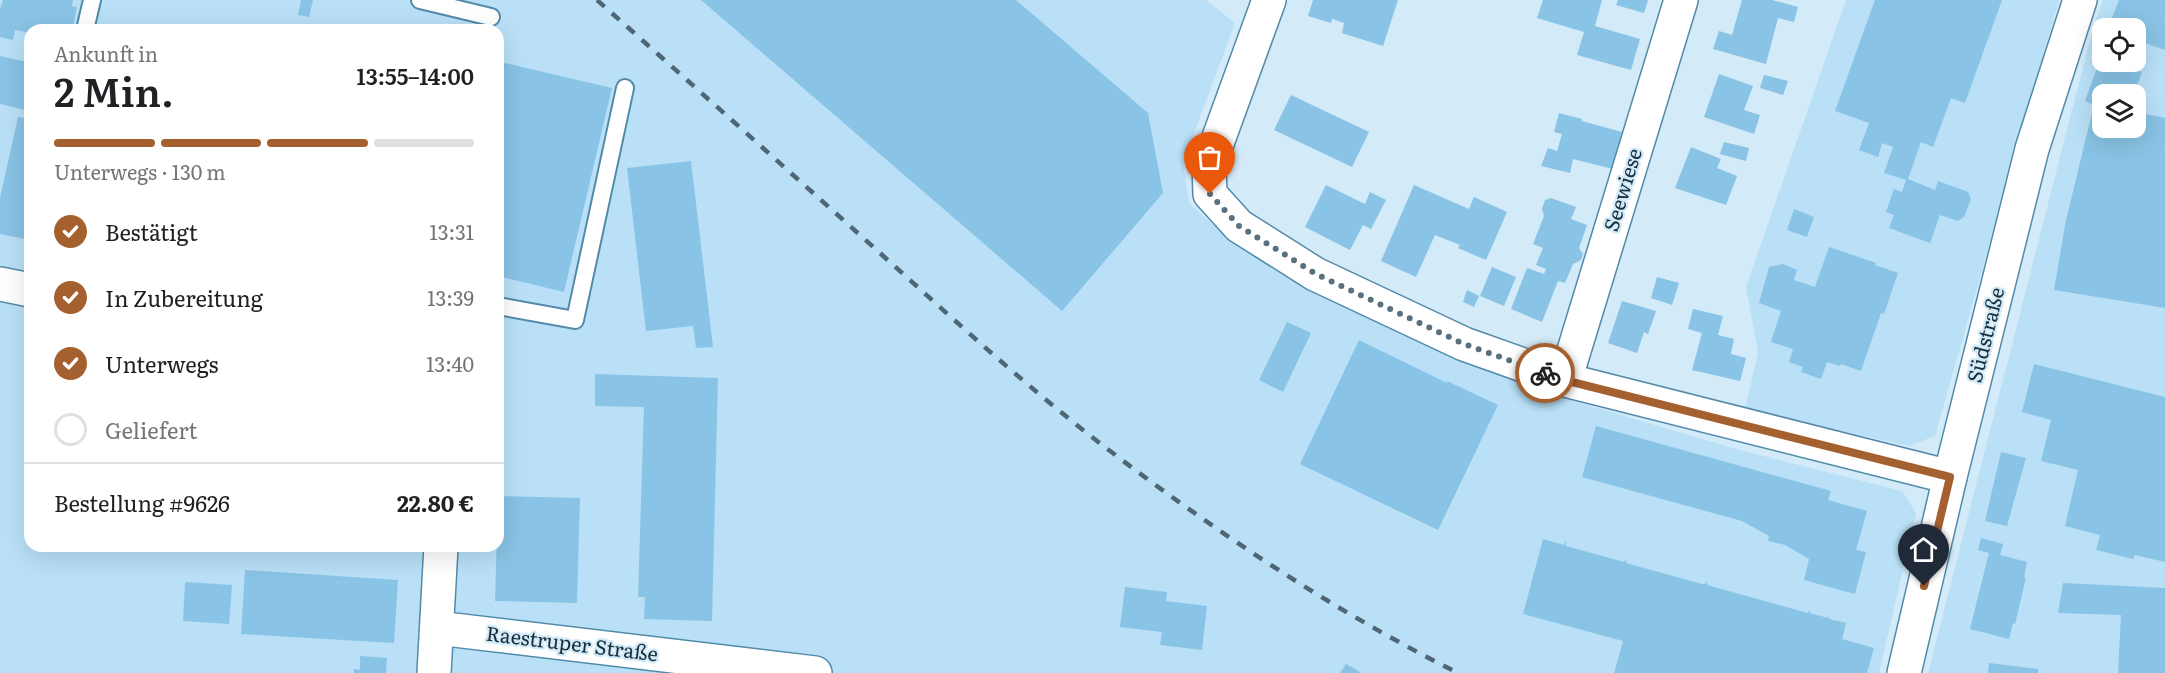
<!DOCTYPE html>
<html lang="de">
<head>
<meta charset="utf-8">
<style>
	body { margin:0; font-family:Literata,serif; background:#f6f6f6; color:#202124; height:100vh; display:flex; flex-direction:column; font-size:22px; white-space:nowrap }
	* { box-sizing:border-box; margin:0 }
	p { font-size:20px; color:#757577 }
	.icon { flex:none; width:33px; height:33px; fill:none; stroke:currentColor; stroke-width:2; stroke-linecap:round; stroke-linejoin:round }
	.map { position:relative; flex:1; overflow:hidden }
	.drawer { position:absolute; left:24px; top:24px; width:480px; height:528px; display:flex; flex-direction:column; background:#fff; border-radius:18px; box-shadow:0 6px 24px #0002 }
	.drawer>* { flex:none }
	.buttons { position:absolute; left:2092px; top:18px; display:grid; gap:12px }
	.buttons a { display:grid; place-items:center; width:54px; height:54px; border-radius:12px; background:#fff; box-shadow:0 6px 24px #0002; font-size:30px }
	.pin { position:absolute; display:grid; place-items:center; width:51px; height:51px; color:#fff; margin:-62px -26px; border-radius:50% 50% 50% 0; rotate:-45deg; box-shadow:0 0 6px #0007 }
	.pin .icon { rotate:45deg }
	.courier { position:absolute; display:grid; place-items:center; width:60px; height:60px; margin:-30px; border:4px solid #a4612f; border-radius:50%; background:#fff; color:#222; box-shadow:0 2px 8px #0007 }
	.headline em { font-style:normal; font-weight:600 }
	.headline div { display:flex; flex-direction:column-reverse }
	.headline { display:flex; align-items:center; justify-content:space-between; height:102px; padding:0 30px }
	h1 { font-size:39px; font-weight:600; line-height:45px }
	.bar { display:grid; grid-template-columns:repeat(4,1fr); gap:9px 6px; align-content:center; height:72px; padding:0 30px }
	.bar i { height:8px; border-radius:4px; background:#e0e0e0 }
	.bar .selected { background:#a4612f }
	.bar p { grid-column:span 4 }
	.line { display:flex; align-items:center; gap:15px; padding:0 30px; border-top:2px solid #e0e0e0 }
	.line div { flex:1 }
	ol { padding:0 30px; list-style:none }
	li { display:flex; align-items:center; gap:18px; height:66px }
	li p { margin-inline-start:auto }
	li .icon { padding:6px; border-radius:50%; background:#a4612f; color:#fff; stroke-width:4 }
	li:last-child { color:#757577 }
	li i { width:33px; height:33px; border:3px solid #e0e0e0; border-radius:50% }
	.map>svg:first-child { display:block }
	.built { fill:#b9e0f7; fill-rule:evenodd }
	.building { fill:#89c3e5 }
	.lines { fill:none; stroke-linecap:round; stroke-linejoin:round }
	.lane-casing { stroke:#528aaa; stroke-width:20 }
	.street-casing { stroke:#528aaa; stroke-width:36 }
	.lane { stroke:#fff; stroke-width:16 }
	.street { stroke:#fff; stroke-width:33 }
	.rail { stroke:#4f6674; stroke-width:4.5; stroke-dasharray:10 10; stroke-linecap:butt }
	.done { stroke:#59707e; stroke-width:6; stroke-dasharray:0 10.8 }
	.route { stroke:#a4612f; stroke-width:8 }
	.labels { text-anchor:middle; stroke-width:4.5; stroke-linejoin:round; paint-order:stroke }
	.street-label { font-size:20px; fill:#172e3c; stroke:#d3eaf8 }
</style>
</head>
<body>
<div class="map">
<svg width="2165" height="673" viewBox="0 0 2165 673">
	<rect width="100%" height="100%" fill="#d3eaf8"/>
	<g class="built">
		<path d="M 0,0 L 1206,0 L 1235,23 L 1183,163 L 1189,203 L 1230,240 L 1307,290 L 1462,361 L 1563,398 L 1736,449 L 1902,491 L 1916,513 L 1879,673 L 0,673 ZM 30,30 L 498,30 L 498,546 L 30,546 Z"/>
		<path d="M 1846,0 L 2059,0 L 1935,436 L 1909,446 L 1745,409 L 1758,352 L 1746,287 Z"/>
		<path d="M 2103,0 L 2165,0 L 2165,673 L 1928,673 L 2093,28 ZM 2103,28 L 2136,28 L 2136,62 L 2103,62 ZM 2103,94 L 2136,94 L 2136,128 L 2103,128 Z"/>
	</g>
	<g class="building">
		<path d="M 3,0 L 73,0 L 72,6 L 77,7 L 72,30 L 30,30 L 30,33 L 15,30 L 13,40 L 0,37 L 0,9 Z"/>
		<path d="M 301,0 L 313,0 L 309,17 L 298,15 Z"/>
		<path d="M 701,0 L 1016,0 L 1148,113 L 1163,193 L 1062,311 Z"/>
		<path d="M 1313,0 L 1398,0 L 1383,46 L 1342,33 L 1344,23 L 1332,19 L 1331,23 L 1308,16 Z"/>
		<path d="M 1543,0 L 1602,0 L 1595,26 L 1640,39 L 1631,70 L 1577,55 L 1584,32 L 1537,18 Z"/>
		<path d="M 1618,0 L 1648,0 L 1644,13 L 1616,5 Z"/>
		<path d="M 1742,0 L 1772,0 L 1798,7 L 1794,22 L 1778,18 L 1766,64 L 1713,49 L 1719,31 L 1732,35 Z"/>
		<path d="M 1875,0 L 2002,0 L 1965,103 L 1951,98 L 1933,147 L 1921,142 L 1908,179 L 1935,190 L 1938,181 L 1968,192 L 1971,199 L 1964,217 L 1958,221 L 1940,215 L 1930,243 L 1889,228 L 1894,215 L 1886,212 L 1894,189 L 1902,192 L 1906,180 L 1884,173 L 1893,147 L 1882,143 L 1878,157 L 1859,150 L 1869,123 L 1835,111 Z"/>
		<path d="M 2119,0 L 2165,0 L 2165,50 L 2142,42 L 2146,30 L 2112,18 Z"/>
		<path d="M 29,54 L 30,111 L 0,104 L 0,56 L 27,62 Z"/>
		<path d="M 2101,57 L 2103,62 L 2114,62 L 2142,72 L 2134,94 L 2103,94 L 2103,128 L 2136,128 L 2136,112 L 2165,118 L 2165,308 L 2054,290 L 2066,220 L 2094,105 L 2085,101 Z"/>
		<path d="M 500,62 L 612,88 L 564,292 L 498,276 L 498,72 Z"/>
		<path d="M 1719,74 L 1753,86 L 1744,110 L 1760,115 L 1754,134 L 1704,117 Z"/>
		<path d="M 1764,75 L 1788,81 L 1783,95 L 1760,88 Z"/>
		<path d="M 1291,95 L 1369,132 L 1352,167 L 1274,130 Z"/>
		<path d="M 1559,113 L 1582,119 L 1582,121 L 1622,132 L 1613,169 L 1573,159 L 1570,173 L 1541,166 L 1548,148 L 1557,151 L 1562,134 L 1554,132 Z"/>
		<path d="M 18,117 L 30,119 L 30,194 L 26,214 L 30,215 L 30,240 L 0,234 L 0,198 Z"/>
		<path d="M 1724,142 L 1749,148 L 1746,161 L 1720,154 Z"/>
		<path d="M 1691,147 L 1721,159 L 1717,168 L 1737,176 L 1726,205 L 1675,188 Z"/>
		<path d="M 691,161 L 713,347 L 696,348 L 693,326 L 646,331 L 627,168 Z"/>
		<path d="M 1326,185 L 1365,204 L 1370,192 L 1386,200 L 1371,229 L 1363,225 L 1350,250 L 1305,227 Z"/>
		<path d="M 1414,185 L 1469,209 L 1474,197 L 1507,212 L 1486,260 L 1458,248 L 1460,245 L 1435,235 L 1416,277 L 1381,261 Z"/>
		<path d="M 1551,198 L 1576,207 L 1571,219 L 1587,225 L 1579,248 L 1583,254 L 1581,260 L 1573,264 L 1565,283 L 1558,281 L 1542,322 L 1511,309 L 1527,268 L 1544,274 L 1546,269 L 1536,265 L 1543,248 L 1533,244 L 1544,216 L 1542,209 L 1545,200 Z"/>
		<path d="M 1794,209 L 1814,217 L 1807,237 L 1787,230 Z"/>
		<path d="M 1829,247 L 1876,263 L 1875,265 L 1898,273 L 1884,314 L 1881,313 L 1861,371 L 1841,364 L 1840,366 L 1827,362 L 1821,379 L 1801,372 L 1803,367 L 1789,362 L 1793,349 L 1771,342 L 1781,311 L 1759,303 L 1769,267 L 1783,264 L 1797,270 L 1794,280 L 1815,287 Z"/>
		<path d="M 1492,267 L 1516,277 L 1504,306 L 1480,296 Z"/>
		<path d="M 1657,277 L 1679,283 L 1672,305 L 1651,298 Z"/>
		<path d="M 1467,290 L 1479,296 L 1474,307 L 1463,302 Z"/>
		<path d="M 1622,301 L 1656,311 L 1648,334 L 1644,332 L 1637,353 L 1608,343 Z"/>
		<path d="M 1693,309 L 1723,316 L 1718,335 L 1734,339 L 1731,354 L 1746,358 L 1740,381 L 1692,370 L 1702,333 L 1688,329 Z"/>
		<path d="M 1287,322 L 1311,333 L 1283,392 L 1259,380 Z"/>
		<path d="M 1359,340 L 1447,383 L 1447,381 L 1498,405 L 1438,530 L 1300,464 Z"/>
		<path d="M 2034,364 L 2165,397 L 2165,562 L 2135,555 L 2133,559 L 2096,550 L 2100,535 L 2065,526 L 2078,470 L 2041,461 L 2051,420 L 2022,412 Z"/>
		<path d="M 595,374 L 718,378 L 712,621 L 644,619 L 645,597 L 638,597 L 644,407 L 595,406 Z"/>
		<path d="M 1596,426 L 1831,491 L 1828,500 L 1867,511 L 1856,550 L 1866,552 L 1855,594 L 1804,580 L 1809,559 L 1785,545 L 1768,541 L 1769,536 L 1742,521 L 1582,477 Z"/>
		<path d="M 2001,452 L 2026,458 L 2007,526 L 1985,521 Z"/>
		<path d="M 498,496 L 580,498 L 577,603 L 495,601 Z"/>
		<path d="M 1981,538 L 2003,544 L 2000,555 L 2027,562 L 2024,578 L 2026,578 L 2015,624 L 2013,623 L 2009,639 L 1970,629 L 1989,553 L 1978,550 Z"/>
		<path d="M 1543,539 L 1564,545 L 1566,541 L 1566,546 L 1624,562 L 1627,558 L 1626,563 L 1702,584 L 1705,584 L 1707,582 L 1707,585 L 1808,613 L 1810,610 L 1810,613 L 1828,618 L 1829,615 L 1829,619 L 1846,623 L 1842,639 L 1874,648 L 1867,673 L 1614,673 L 1623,641 L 1523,614 Z"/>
		<path d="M 245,570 L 398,580 L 394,643 L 241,634 Z"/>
		<path d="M 185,582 L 232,585 L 229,624 L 183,621 Z"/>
		<path d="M 2063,583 L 2165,588 L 2165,673 L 2118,673 L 2121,615 L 2058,613 Z"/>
		<path d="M 1125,587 L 1167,592 L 1166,601 L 1207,606 L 1202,650 L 1160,645 L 1162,632 L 1120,627 Z"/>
		<path d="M 360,656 L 387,658 L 386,673 L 354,673 L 354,669 L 360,670 Z"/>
		<path d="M 1989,663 L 2038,669 L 2038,673 L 1988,673 Z"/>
		<path d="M 1346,664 L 1357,670 L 1361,673 L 1340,673 Z"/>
	</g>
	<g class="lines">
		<g class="lane-casing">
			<g id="lane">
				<path d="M 420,0 L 491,17"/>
				<path d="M 85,30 L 92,0"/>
				<path d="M 498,306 L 575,320 L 625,88"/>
			</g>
		</g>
		<g class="street-casing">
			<g id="street">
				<path d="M 1269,0 L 1209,165 L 1210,194 L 1239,226 L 1315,274 L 1464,344 L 1565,380 L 1950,477"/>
				<path d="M 0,284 L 30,290"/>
				<path d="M 1565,380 L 1681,0"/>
				<path d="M 437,628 L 815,673"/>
				<path d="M 434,673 L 441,546"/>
				<path d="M 1904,673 L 1950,477 L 2032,149 L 2080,0"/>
			</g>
		</g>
		<use href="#lane" class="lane"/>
		<use href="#street" class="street"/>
		<path class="rail" d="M 597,0 C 685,78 773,157 860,235 C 938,305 1015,377 1097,441 C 1210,528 1330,609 1458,673"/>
	</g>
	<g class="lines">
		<path class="done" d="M 1210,194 L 1239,226 L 1316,274 L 1464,344 L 1545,373"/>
		<path class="route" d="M 1545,373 L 1564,380 L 1950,477 L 1924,586"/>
	</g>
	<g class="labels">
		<g class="street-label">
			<text transform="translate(1623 190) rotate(-73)" y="7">Seewiese</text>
			<text transform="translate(1986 335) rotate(-76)" y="7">Südstraße</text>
			<text transform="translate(572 644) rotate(7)" y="7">Raestruper Straße</text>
		</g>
	</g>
</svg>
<div class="buttons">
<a><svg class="icon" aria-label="locate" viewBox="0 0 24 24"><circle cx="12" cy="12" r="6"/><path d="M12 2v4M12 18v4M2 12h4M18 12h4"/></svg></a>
<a><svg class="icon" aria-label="layers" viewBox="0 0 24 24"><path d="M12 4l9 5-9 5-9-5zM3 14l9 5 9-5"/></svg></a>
</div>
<div class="pin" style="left:1210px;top:194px;background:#ea580c"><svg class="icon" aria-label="bag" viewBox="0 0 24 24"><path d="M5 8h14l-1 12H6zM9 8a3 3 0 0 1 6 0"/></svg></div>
<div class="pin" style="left:1924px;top:586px;background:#1f2937"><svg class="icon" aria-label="home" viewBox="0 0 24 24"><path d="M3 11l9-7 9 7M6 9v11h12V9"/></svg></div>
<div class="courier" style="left:1545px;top:373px"><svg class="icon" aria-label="bike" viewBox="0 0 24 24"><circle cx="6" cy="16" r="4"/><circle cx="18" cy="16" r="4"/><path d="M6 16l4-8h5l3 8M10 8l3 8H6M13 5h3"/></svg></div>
<section class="drawer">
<div class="headline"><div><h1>2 Min.</h1><p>Ankunft in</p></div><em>13:55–14:00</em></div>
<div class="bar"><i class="selected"></i><i class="selected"></i><i class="selected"></i><i></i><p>Unterwegs · 130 m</p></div>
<ol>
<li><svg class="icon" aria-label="check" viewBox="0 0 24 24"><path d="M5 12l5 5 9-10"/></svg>Bestätigt<p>13:31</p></li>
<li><svg class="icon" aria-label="check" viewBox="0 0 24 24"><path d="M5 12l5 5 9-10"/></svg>In Zubereitung<p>13:39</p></li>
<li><svg class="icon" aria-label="check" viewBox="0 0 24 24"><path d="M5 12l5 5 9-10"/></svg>Unterwegs<p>13:40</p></li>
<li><i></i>Geliefert</li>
</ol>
<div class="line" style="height:78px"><div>Bestellung #9626</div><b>22.80 €</b></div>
</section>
</div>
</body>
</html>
